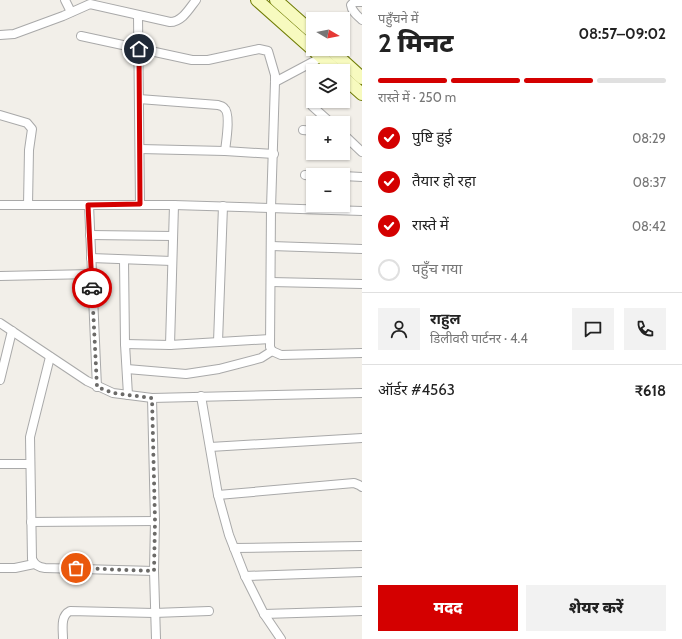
<!DOCTYPE html>
<html lang="hi">
<head>
<meta charset="utf-8">
<style>
	body { margin:0; font-family:Cabin,"Noto Sans Devanagari",sans-serif; background:#f2f2f2; color:#222; height:100vh; display:flex; flex-direction:column; font-size:15px; white-space:nowrap }
	* { box-sizing:border-box; margin:0 }
	p { font-size:13px; color:#767676 }
	.icon { flex:none; width:22px; height:22px; fill:none; stroke:currentColor; stroke-width:2; stroke-linecap:round; stroke-linejoin:round }
	.map { position:relative; flex:1; overflow:hidden }
	.drawer { display:flex; flex-direction:column; background:#fff; width:320px }
	.drawer>* { flex:none }
	.needle { width:26px; rotate:100deg }
	.buttons { position:absolute; left:306px; top:12px; display:grid; gap:8px }
	.buttons a { display:grid; place-items:center; width:44px; height:44px; border-radius:0px; background:#fff; box-shadow:0 1px 3px #0004; font-size:20px }
	.pin { position:absolute; display:grid; place-items:center; width:34px; height:34px; color:#fff; margin:-17px; border:2px solid #fff; border-radius:50%; box-shadow:0 1px 4px #0007 }
	.courier { position:absolute; display:grid; place-items:center; width:40px; height:40px; margin:-20px; border:3px solid #d40000; border-radius:50%; background:#fff; color:#222; box-shadow:0 1px 5px #0007 }
	.headline em { font-style:normal; font-weight:800 }
	.headline div { display:flex; flex-direction:column-reverse }
	.headline { display:flex; align-items:center; justify-content:space-between; height:68px; padding:0 16px }
	h1 { font-size:26px; font-weight:800; line-height:30px }
	.bar { display:grid; grid-template-columns:repeat(4,1fr); gap:6px 4px; align-content:center; height:48px; padding:0 16px }
	.bar i { height:5px; border-radius:3px; background:#e0e0e0 }
	.bar .selected { background:#d40000 }
	.bar p { grid-column:span 4 }
	.line { display:flex; align-items:center; gap:10px; padding:0 16px; border-top:1px solid #e0e0e0 }
	.line div { flex:1 }
	.round { display:grid; place-items:center; flex:none; width:42px; height:42px; border-radius:0px; background:#f2f2f2 }
	ol { padding:0 16px; list-style:none }
	li { display:flex; align-items:center; gap:12px; height:44px }
	li p { margin-inline-start:auto }
	li .icon { padding:4px; border-radius:50%; background:#d40000; color:#fff; stroke-width:4 }
	li:last-child { color:#767676 }
	li i { width:22px; height:22px; border:2px solid #e0e0e0; border-radius:50% }
	.cta { display:flex; gap:8px; margin-top:auto; padding:8px 16px }
	.cta a { flex:1; height:46px; border-radius:0px; background:#d40000; color:#fff; font-size:16px; font-weight:800; line-height:46px; text-align:center }
	.cta a+a { background:#f2f2f2; color:#222 }
	main { display:flex; flex:1; min-height:0 }
	.map>svg:first-child { display:block }
	.lines { fill:none; stroke-linecap:round; stroke-linejoin:round }
	.minor-casing { stroke:#a9a9a9; stroke-width:10 }
	.secondary-casing { stroke:#707d05; stroke-width:14 }
	.minor { stroke:#fff; stroke-width:8 }
	.secondary { stroke:#f7fabf; stroke-width:12 }
	.done { stroke:#6b6a68; stroke-width:4; stroke-dasharray:0 7.2 }
	.route { stroke:#d40000; stroke-width:5 }
</style>
</head>
<body>
<main>
<div class="map">
<svg width="362" height="639" viewBox="0 0 362 639">
	<rect width="100%" height="100%" fill="#f2efe9"/>
	<g class="lines">
		<g class="minor-casing">
			<g id="minor">
				<path d="M 65,0 L 71,12"/>
				<path d="M 362,2 L 354,2 L 351,5 C 352,12 357,15 362,20"/>
				<path d="M 138,16 L 140,204"/>
				<path d="M 0,35 L 14,34 L 63,16 L 90,4 L 170,22 C 182,22 189,9 196,0"/>
				<path d="M 81,36 L 192,60 L 208,60 L 259,49 L 268,51 L 275,75 L 275,82 L 271,208 L 270,347 L 272,351 L 281,355 L 362,353"/>
				<path d="M 275,82 L 322,57"/>
				<path d="M 139,99 L 218,105 C 220,106 223,106 224,108 C 231,113 226,142 225,151"/>
				<path d="M 312,106 L 331,123"/>
				<path d="M 0,115 L 27,123 L 32,129 L 29,150 L 28,205"/>
				<path d="M 303,130 L 313,131"/>
				<path d="M 343,134 L 362,152"/>
				<path d="M 140,149 L 225,151 L 274,154"/>
				<path d="M 305,175 L 313,176"/>
				<path d="M 343,176 L 362,177"/>
				<path d="M 0,205 L 174,205 L 362,211"/>
				<path d="M 89,205 L 97,387"/>
				<path d="M 90,235 L 173,236"/>
				<path d="M 271,246 L 362,249"/>
				<path d="M 91,258 L 172,261"/>
				<path d="M 124,260 L 125,344 L 128,395"/>
				<path d="M 0,276 L 92,274"/>
				<path d="M 271,282 L 362,284"/>
				<path d="M 0,323 L 87,381 L 113,393 L 152,398 L 362,393"/>
				<path d="M 218,342 L 223,206"/>
				<path d="M 125,344 L 170,345 L 270,339"/>
				<path d="M 170,345 L 174,205"/>
				<path d="M 50,357 L 30,437 L 32,559 C 35,565 38,567 45,568 L 154,571"/>
				<path d="M 127,369 L 186,374 L 219,369 L 261,358 L 272,351"/>
				<path d="M 0,380 L 12,331"/>
				<path d="M 201,396 L 218,495 L 229,535 L 245,576 L 264,614 L 281,639"/>
				<path d="M 152,398 L 155,521 L 154,571 L 156,639"/>
				<path d="M 210,447 L 362,438"/>
				<path d="M 0,464 L 30,464"/>
				<path d="M 218,495 L 354,483 L 359,485 L 362,487"/>
				<path d="M 31,522 L 155,521"/>
				<path d="M 234,548 L 362,546"/>
				<path d="M 0,568 L 15,568 L 34,564"/>
				<path d="M 245,576 L 362,572"/>
				<path d="M 264,614 L 362,611"/>
				<path d="M 63,639 C 63,629 60,616 70,611 L 154,613 L 209,611"/>
			</g>
		</g>
		<g class="secondary-casing">
			<g id="secondary">
				<path d="M 257,0 L 337,71"/>
				<path d="M 276,0 L 313,33"/>
				<path d="M 330,49 L 362,78"/>
				<path d="M 343,77 L 362,94"/>
			</g>
		</g>
		<use href="#minor" class="minor"/>
		<use href="#secondary" class="secondary"/>
	</g>
	<g class="lines">
		<path class="done" d="M 76,568 L 154,571 L 155,521 L 152,398 L 113,393 L 97,387 L 92,288"/>
		<path class="route" d="M 92,288 L 88,205 L 140,204 L 139,49"/>
	</g>
</svg>
<div class="buttons">
<a><svg class="needle" viewBox="-14 -14 28 28"><path d="M0-13l5 13h-10z" fill="#e53935"/><path d="M0 13l5-13h-10z" fill="#767676"/></svg></a>
<a><svg class="icon" aria-label="layers" viewBox="0 0 24 24"><path d="M12 4l9 5-9 5-9-5zM3 14l9 5 9-5"/></svg></a>
<a>+</a>
<a>−</a>
</div>
<div class="pin" style="left:76px;top:568px;background:#ea580c"><svg class="icon" aria-label="bag" viewBox="0 0 24 24"><path d="M5 8h14l-1 12H6zM9 8a3 3 0 0 1 6 0"/></svg></div>
<div class="pin" style="left:139px;top:49px;background:#1f2937"><svg class="icon" aria-label="home" viewBox="0 0 24 24"><path d="M3 11l9-7 9 7M6 9v11h12V9"/></svg></div>
<div class="courier" style="left:92px;top:288px"><svg class="icon" aria-label="car" viewBox="0 0 24 24"><path d="M5 17H2v-5l4-1 3-4h7l3 4 3 1v5h-3M9 17h6M6 11h13"/><circle cx="7" cy="17" r="2"/><circle cx="17" cy="17" r="2"/></svg></div>
</div>
<section class="drawer">
<div class="headline"><div><h1>2 मिनट</h1><p>पहुँचने में</p></div><em>08:57–09:02</em></div>
<div class="bar"><i class="selected"></i><i class="selected"></i><i class="selected"></i><i></i><p>रास्ते में · 250 m</p></div>
<ol>
<li><svg class="icon" aria-label="check" viewBox="0 0 24 24"><path d="M5 12l5 5 9-10"/></svg>पुष्टि हुई<p>08:29</p></li>
<li><svg class="icon" aria-label="check" viewBox="0 0 24 24"><path d="M5 12l5 5 9-10"/></svg>तैयार हो रहा<p>08:37</p></li>
<li><svg class="icon" aria-label="check" viewBox="0 0 24 24"><path d="M5 12l5 5 9-10"/></svg>रास्ते में<p>08:42</p></li>
<li><i></i>पहुँच गया</li>
</ol>
<div class="line" style="height:72px"><a class="round"><svg class="icon" aria-label="person" viewBox="0 0 24 24"><circle cx="12" cy="8" r="4"/><path d="M4 21q1-7 8-7t8 7"/></svg></a><div><b>राहुल</b><p>डिलीवरी पार्टनर · 4.4</p></div><a class="round"><svg class="icon" aria-label="chat" viewBox="0 0 24 24"><path d="M4 5h16v11H9l-5 4z"/></svg></a><a class="round"><svg class="icon" aria-label="phone" viewBox="0 0 24 24"><path d="M5 4h4l2 5-3 2q2 4 5 5l2-3 5 2v4C11 20 4 13 5 4z"/></svg></a></div>
<div class="line" style="height:52px"><div>ऑर्डर #4563</div><b>₹618</b></div>
<div class="cta"><a>मदद</a><a>शेयर करें</a></div>
</section>
</main>
</body>
</html>
